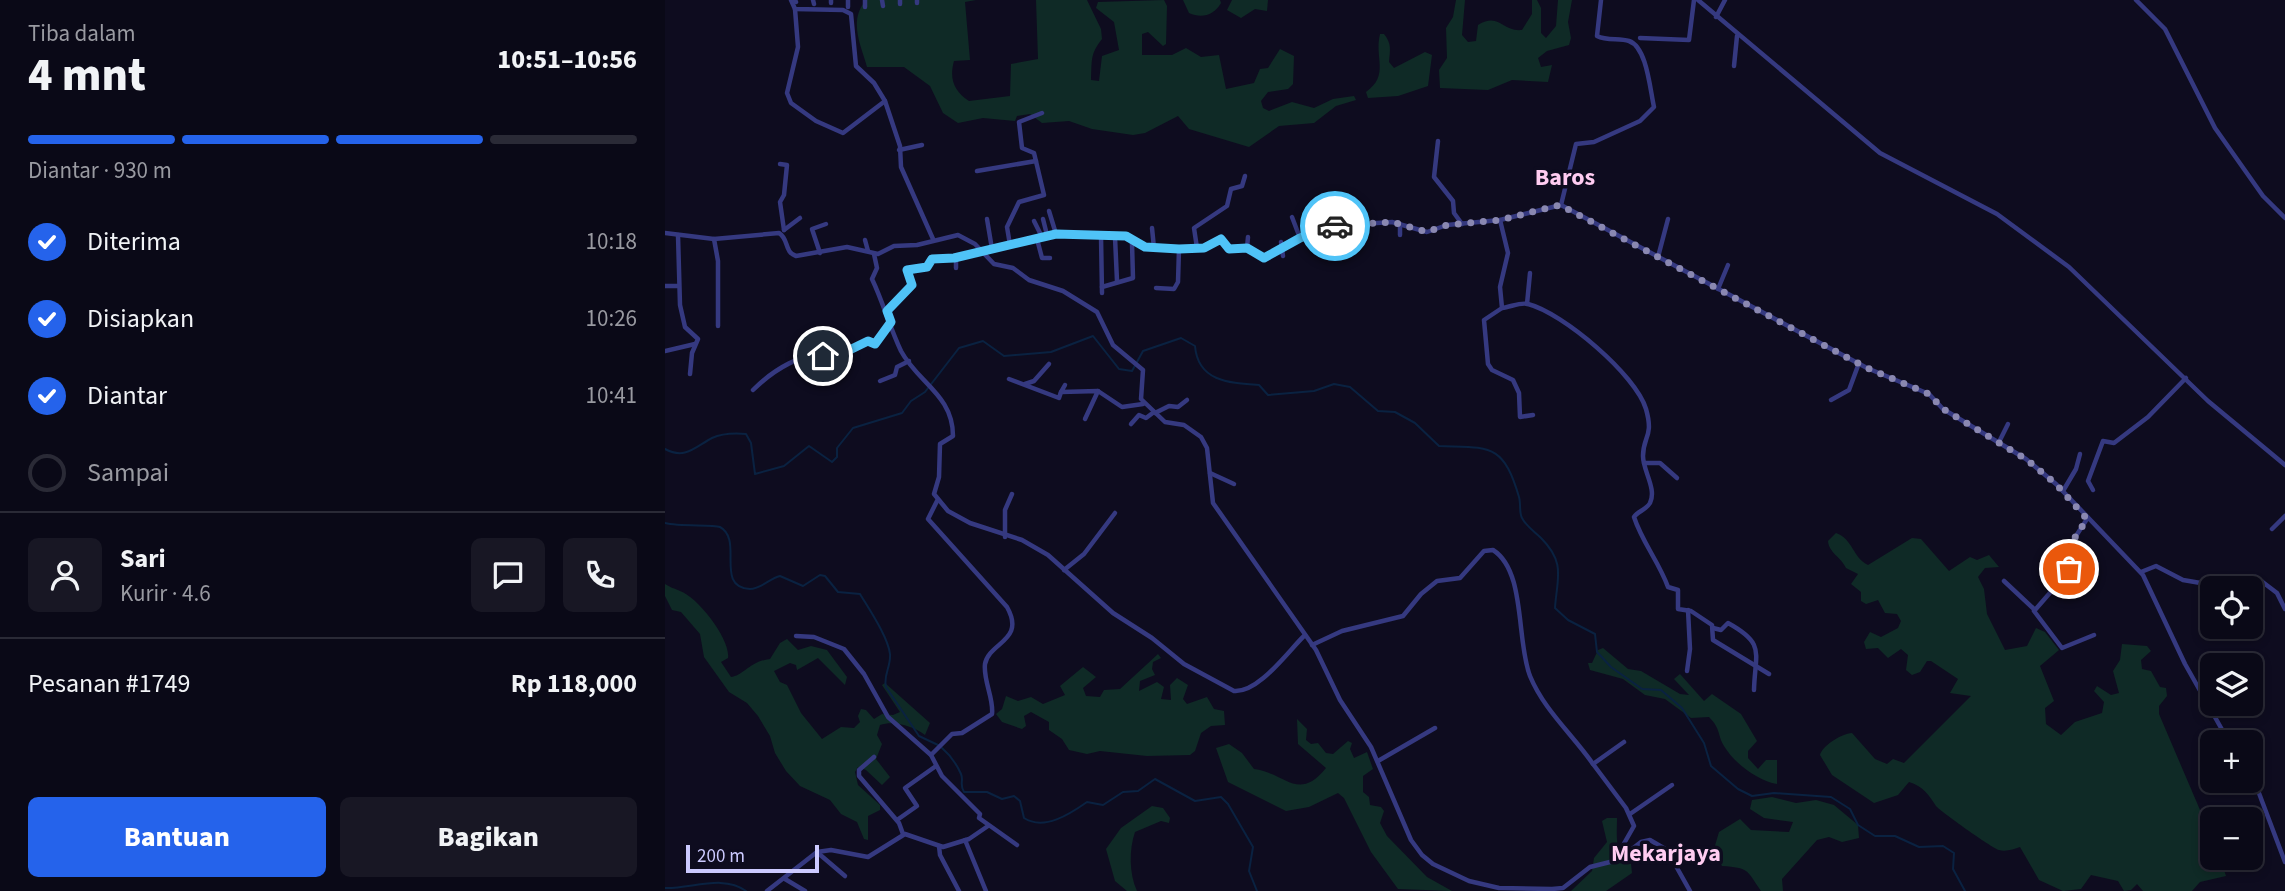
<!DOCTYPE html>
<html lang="id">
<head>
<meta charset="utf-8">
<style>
	body { margin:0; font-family:"Source Sans 3",sans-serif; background:#181724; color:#f1f3f6; height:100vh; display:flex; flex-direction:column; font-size:26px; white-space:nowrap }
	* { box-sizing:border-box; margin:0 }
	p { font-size:23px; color:#999aa1 }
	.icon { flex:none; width:38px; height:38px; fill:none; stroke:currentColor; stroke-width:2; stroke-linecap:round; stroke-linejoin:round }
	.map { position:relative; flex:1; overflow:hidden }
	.side { display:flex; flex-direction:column; background:#0a0917; width:665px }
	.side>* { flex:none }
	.controls { position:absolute; left:1535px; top:576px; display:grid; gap:14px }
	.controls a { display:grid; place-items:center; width:63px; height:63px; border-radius:10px; background:#0a0917; box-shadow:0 4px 10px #0003,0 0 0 2px #2a2a36; font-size:35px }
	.scale { position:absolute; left:21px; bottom:18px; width:133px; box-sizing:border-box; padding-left:7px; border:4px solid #cccaff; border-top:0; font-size:19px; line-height:24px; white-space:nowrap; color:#cccaff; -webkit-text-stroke:5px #0e0c1f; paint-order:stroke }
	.pin { position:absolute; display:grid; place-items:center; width:60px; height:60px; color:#fff; margin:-30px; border:4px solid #fff; border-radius:50%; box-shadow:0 2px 7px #0007 }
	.courier { position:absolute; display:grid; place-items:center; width:70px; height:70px; margin:-35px; border:5px solid #4fc3f7; border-radius:50%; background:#fff; color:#222; box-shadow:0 2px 9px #0007 }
	.head em { font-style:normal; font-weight:800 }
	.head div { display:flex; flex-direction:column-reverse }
	.head { display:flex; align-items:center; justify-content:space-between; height:119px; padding:0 28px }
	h1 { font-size:46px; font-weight:800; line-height:52px }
	.bar { display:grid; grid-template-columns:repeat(4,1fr); gap:10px 7px; align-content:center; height:84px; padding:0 28px }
	.bar i { height:9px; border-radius:5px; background:#2a2a36 }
	.bar .current { background:#2563eb }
	.bar p { grid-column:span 4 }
	.line { display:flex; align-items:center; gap:18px; padding:0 28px; border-top:2px solid #2a2a36 }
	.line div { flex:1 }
	.round { display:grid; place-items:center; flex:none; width:74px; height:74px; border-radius:10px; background:#181724 }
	ol { padding:0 28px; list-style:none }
	li { display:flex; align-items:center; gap:21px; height:77px }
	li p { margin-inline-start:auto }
	li .icon { padding:7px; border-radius:50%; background:#2563eb; color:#fff; stroke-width:4 }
	li:last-child { color:#999aa1 }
	li i { width:38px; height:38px; border:4px solid #2a2a36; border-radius:50% }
	.cta { display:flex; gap:14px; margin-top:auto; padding:14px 28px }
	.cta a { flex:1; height:80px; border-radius:10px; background:#2563eb; color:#fff; font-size:28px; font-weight:800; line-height:80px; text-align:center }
	.cta a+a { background:#181724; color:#f1f3f6 }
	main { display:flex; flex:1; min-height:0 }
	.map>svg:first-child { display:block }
	.green { fill:#0f2a26 }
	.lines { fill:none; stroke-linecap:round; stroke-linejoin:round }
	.stream { stroke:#0a2241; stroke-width:2 }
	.minor { stroke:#353980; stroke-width:4.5 }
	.done { stroke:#8a88b1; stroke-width:7; stroke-dasharray:0 12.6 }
	.route { stroke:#4fc3f7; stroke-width:9 }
	.labels { text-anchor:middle; stroke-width:7; stroke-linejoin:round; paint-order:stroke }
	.quarter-label { font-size:24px; font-weight:bold; fill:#ffccf1; stroke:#0e0c1f }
</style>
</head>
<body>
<main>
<section class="side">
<div class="head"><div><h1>4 mnt</h1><p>Tiba dalam</p></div><em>10:51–10:56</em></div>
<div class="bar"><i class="current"></i><i class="current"></i><i class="current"></i><i></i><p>Diantar · 930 m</p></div>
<ol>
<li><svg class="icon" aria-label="check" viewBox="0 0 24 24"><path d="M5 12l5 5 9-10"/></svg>Diterima<p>10:18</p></li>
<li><svg class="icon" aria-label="check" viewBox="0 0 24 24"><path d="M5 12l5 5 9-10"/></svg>Disiapkan<p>10:26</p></li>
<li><svg class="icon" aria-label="check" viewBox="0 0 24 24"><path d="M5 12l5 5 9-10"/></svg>Diantar<p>10:41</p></li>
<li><i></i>Sampai</li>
</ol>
<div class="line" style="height:126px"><a class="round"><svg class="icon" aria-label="person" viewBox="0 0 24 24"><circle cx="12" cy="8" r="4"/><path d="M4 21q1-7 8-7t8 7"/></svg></a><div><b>Sari</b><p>Kurir · 4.6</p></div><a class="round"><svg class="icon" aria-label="chat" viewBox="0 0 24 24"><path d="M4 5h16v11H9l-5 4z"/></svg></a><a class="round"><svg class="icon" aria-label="phone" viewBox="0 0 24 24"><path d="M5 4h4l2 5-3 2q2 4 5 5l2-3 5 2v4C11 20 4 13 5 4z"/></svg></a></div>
<div class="line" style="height:91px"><div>Pesanan #1749</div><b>Rp 118,000</b></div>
<div class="cta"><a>Bantuan</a><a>Bagikan</a></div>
</section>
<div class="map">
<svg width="1620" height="891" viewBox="0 0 1620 891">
	<rect width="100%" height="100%" fill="#0e0c1f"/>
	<g class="green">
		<path d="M 201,0 L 311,0 L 300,2 L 305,60 L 289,61 C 284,79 289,91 304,101 L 345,96 L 346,64 L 373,59 L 371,0 L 422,0 L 436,29 L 437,39 C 425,54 427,60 426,80 L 434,81 L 437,56 L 454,50 L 449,22 L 431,8 L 433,2 L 499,0 L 502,6 L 501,44 L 498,46 L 483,32 L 477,34 L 477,55 L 507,55 L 521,48 L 536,57 L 554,55 L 561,89 L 589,83 L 595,69 L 603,68 L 615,49 L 629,56 L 628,84 L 623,89 L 603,92 L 596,101 L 598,108 L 604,111 L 627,102 L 649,108 L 668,99 L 689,96 L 691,100 L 671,106 L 649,123 L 614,126 L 584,147 L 524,129 L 513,116 L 480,133 L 468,135 L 427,129 L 404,121 L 377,123 L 365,114 L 352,116 L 350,121 L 318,118 L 293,123 L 278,113 L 265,86 L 239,67 L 202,67 C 196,45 183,21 201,0 Z"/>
		<path d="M 518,0 L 555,0 L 556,3 C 549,15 537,19 524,13 Z"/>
		<path d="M 567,0 L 603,0 L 602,11 L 590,9 L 576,18 L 562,10 Z"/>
		<path d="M 791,0 L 800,0 L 797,35 L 803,42 L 811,41 L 813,25 C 835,12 836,32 857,30 L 867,14 L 867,0 L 872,0 L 876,8 L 876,33 L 881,38 L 891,26 L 893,0 L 907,0 L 903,22 L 906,38 L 904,45 L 882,51 L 873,58 L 876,67 L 887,65 L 883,82 L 847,80 L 823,90 L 775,88 L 774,70 L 782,58 L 781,28 L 788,17 Z"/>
		<path d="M 715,34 L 719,34 C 727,44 725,50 724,62 L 729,68 L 760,52 L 767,55 L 763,86 L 733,96 L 703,98 L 701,92 C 725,75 709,58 715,34 Z"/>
		<path d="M 1171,533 C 1188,539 1188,558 1203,565 L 1247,538 L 1256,539 L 1284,571 L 1305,557 L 1312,560 L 1324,555 L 1334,567 L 1320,568 L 1313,577 L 1319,589 L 1322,614 L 1340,650 L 1362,646 L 1371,628 L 1380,632 L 1394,650 L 1375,666 L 1389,701 L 1380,708 L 1381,724 L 1396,735 L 1410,722 L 1437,713 L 1439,702 L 1429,691 L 1432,686 L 1446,695 L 1454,693 L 1448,671 L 1455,660 L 1457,644 L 1482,646 L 1486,651 L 1476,660 L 1477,669 L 1486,671 L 1495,687 L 1501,688 L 1502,696 L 1494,706 L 1494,714 L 1547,838 L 1547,858 L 1555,858 L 1561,876 L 1535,882 L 1527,891 L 1478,891 L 1472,884 L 1466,890 L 1459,891 L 1453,881 L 1426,875 L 1416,889 L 1398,891 L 1374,880 L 1355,847 C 1349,849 1341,852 1334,850 C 1327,848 1275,811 1271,806 C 1264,795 1258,786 1244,782 L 1233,795 L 1209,803 L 1167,775 L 1155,755 C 1158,745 1176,734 1187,733 L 1210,759 L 1222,764 L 1228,759 L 1239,763 L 1306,696 L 1285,693 L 1293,679 L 1266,661 L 1262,661 L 1255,672 L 1247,675 L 1241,670 L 1243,655 L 1236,649 L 1223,658 L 1213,648 L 1201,649 L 1199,642 L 1205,632 L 1216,637 L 1233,628 L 1236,621 L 1232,614 L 1220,613 L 1213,600 L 1201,604 L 1196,601 L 1196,592 L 1186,584 L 1193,574 L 1181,568 C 1176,557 1164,553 1163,541 Z"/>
		<path d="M 0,584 C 6,588 9,588 15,591 C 33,597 66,640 63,658 L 56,662 L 66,677 C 78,676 85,661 105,659 L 115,643 L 122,639 L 133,650 L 146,646 L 162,650 L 182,677 L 180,685 L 153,658 L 132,670 L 131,665 L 125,663 L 109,671 L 115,682 L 122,685 L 136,713 L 157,739 L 176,727 L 189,728 L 195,722 L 193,716 L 196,709 L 201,710 L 209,719 L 217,714 L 228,715 L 235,712 L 217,685 L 220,683 L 265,723 L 260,735 C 248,726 229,720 215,725 L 212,735 L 217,744 L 211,759 L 225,777 L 217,785 L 201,770 L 193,767 L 190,772 L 193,785 L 215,805 L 215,810 L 203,816 L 203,840 L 199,839 L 192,822 L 176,814 L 165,800 L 135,786 L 121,771 L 110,753 L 105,736 L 93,716 L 82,703 L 64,692 L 39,657 L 35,634 L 16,612 L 7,610 L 0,596 Z"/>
		<path d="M 938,648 L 963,669 L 976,671 L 1015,694 L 1024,695 L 1009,679 L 1015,674 L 1039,701 L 1047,694 L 1076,714 L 1092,741 L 1083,751 L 1083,758 L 1093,769 L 1101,760 L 1112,760 L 1112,784 C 1093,781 1069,763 1059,746 C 1052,734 1056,729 1044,717 L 1026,718 L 1000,699 L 980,695 L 958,679 L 925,670 L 923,663 L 927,663 L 933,650 Z"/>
		<path d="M 493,654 L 496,658 L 488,662 L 487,669 L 490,675 L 475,681 L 474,691 L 492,682 L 499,687 L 496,699 L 506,700 L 505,685 L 512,678 L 523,685 L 518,699 L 522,704 L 542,697 L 549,709 L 559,711 L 560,725 L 546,726 L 536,733 L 530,751 L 525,755 L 482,756 L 435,751 L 422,754 L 404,750 L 397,739 L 384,730 L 384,722 L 366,712 L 359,716 L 361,726 L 357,729 L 337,722 L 331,714 L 337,709 L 341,696 L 353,701 L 366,697 L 378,704 L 400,695 L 395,686 L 418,667 L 431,677 L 418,688 L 421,696 L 435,697 L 439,690 L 455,689 Z"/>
		<path d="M 632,719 L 642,729 L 641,740 L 646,744 L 653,743 L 661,753 L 668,754 L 683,741 L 687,743 L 685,749 L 689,758 L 702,752 L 708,769 L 698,776 L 698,792 L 704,797 L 705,805 L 716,807 L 719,811 L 715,823 L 722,836 L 762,877 L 787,891 L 733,889 L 706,852 L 679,798 L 673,793 L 644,807 L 621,811 L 563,782 L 551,748 L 564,744 L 577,753 L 589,769 C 619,772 633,803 661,768 L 633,744 Z"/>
		<path d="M 1107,797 L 1131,803 L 1151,800 L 1169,805 L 1193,825 L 1194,838 L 1177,842 L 1164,837 L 1152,840 L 1117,879 L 1118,891 L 1096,891 C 1081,869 1084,868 1057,866 L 1049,849 L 1054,832 L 1075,819 L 1086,830 L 1124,832 L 1128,822 L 1099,818 L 1085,809 L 1087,800 Z"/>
		<path d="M 487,806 L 498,808 L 505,818 L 504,823 L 496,821 L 470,832 C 464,849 464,874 472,891 L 462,891 L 450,881 L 441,849 L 456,828 Z"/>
		<path d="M 942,818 L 952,818 C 952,836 949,855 966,864 L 967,873 L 941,891 L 906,891 L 927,871 L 929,858 L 942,842 L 937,821 Z"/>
	</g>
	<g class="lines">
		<g class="stream">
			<path d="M 0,449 C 20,460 30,447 47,438 C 58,433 69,433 81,434 L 86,443 L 90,474 L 119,466 L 144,446 L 167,462 L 172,457 L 172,448 L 188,428 L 237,413 L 246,401 L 260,392 L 294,348 L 318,341 L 339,356 L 386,352 L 428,336 L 454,369 L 467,371 L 478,351 L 516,338 L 530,346 C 533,382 565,383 594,385 L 603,395 L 649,391 L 669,384 L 685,387 L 713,411 L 730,412 L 750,423 L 774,446 C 824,448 838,442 854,497 C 856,504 854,513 857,518 C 861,526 870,532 876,538 C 901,563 892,578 890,608 L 903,620 L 930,634 L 932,652 L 946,667 L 977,689 L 996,690 L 1017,708 L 1039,743 L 1046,766 L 1073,789 L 1087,796 L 1109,793 L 1166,797 L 1185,809 L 1193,825 L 1210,836 L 1230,836 L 1254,847 L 1278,846 L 1289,853 L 1288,869 L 1300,891"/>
			<path d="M 0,523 C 15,527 47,524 55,527 C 79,540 49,587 85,589 C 96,589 105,578 115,576 L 138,586 L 155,575 L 160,576 L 173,592 L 195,594 C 204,609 223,637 225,654 C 226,667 218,675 221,687 L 254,736 L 273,745"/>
			<path d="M 277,748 C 284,754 292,765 296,774 C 299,781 294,784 299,792 L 322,792 L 337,799 L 349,796 L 355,801 L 359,818 C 379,831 405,814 422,802 L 438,805 L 458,792 L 473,791 L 490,779 L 530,801 L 556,797 L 563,804 L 588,847 L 584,871 L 592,891"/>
			<path d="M 0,888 C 26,889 58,874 81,891"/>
		</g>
		<g class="minor">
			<path d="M 126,0 L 130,9 L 178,10 L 186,14 L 191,66 L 209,83 L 220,101 L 235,146 L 236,167 L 268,239"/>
			<path d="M 130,0 L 131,2"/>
			<path d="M 148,0 L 149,4"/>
			<path d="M 166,0 L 166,3"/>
			<path d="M 183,0 L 183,7"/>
			<path d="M 200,0 L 200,7"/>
			<path d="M 217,0 L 218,6"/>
			<path d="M 235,0 L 235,4"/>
			<path d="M 252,0 L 252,3"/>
			<path d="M 1033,0 L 1215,153 L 1332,214 L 1404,267 L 1543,401 L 1620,465"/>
			<path d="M 1471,0 L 1500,29 L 1550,128 L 1598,196 L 1620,218"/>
			<path d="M 130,9 L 133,47 L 122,93 L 126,103 L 151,121 L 178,133 L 220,101"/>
			<path d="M 1051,17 L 1060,0"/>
			<path d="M 975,38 L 1024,40 L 1029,0"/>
			<path d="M 1069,66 L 1072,36"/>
			<path d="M 773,141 L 769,177 L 788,201 L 789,213 L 797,224"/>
			<path d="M 234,150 L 257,145"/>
			<path d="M 115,164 L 122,165 L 119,195 L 115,202 L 119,230"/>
			<path d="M 312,171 L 371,161"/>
			<path d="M 667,201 L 673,226"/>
			<path d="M 896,205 L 911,144 L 929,142 L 975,121 L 989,107 C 985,90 982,47 964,41 C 954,38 942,41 932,36 L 936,0"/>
			<path d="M 384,211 L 391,234"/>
			<path d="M 627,217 L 635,238"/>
			<path d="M 322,219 L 327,249"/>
			<path d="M 378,219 L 382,235"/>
			<path d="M 835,220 L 843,253 L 835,287 L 837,308 L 819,320 L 823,364 L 827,370 L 848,380 L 854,393 L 855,417 L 868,415"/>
			<path d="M 369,221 L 377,237"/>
			<path d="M 683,225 L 685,232"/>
			<path d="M 487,228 L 489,248"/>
			<path d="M 119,230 L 135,218"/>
			<path d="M 0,233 L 49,239 L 114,233 C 124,239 119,252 131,256 L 182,247 L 213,254 L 229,246 L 252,245 L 293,235 L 310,244 L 329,264 L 348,268 L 364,280 L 398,291 L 432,312 L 448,345 L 478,370 L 476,399 L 500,422 L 519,425 L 536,437 L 542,448 L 548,503 L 651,650 L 675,700 L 706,747 L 746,840 L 757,855 L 768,864 L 804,881 L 834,888 L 887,889 L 898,888 L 925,867 L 953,860 L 976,842 L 985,840 L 1002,850 L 1025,891"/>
			<path d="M 13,235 L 15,305 L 20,327 L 33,339 L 27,353 L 25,374"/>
			<path d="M 735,235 L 735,224"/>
			<path d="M 436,236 L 437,293"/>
			<path d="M 450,237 L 452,281"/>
			<path d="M 49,239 L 53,261 L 53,326"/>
			<path d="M 372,239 L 377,258 L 385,258"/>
			<path d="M 200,240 L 203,251"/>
			<path d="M 616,242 L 618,256"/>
			<path d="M 345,245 L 342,227 L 354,202 L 379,195 L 369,153 L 357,148 L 354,122 L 377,113"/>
			<path d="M 532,248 L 529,228 L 562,206 L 566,189 L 577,186 L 580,176"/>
			<path d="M 582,248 L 583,237"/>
			<path d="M 155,253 L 147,229 L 161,224"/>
			<path d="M 209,254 L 212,268 L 207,279 C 218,302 225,328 236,351 C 253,383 288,395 288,436 L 275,444 L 274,477 L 269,494 L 283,511 L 305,523 L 357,540 L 383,555 L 448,613 L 487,638 L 519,664 L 569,691 C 594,693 623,651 640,635"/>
			<path d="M 993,257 L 1003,219"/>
			<path d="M 291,268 L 291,258 L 391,234 L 461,236 L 480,247 L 514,249 L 539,248 L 556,239 L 564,249 L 582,248 L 599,258 L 635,238 L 666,226 L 727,222 L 762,232 L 782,225 L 835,220 L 896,205 L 1202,368 L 1264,394 L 1278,409 L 1361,459 L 1391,484 L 1478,575 L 1520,664 L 1564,742"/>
			<path d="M 0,286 L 13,286"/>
			<path d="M 437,287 L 468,278 L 467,243"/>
			<path d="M 491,288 L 509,289 L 513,282 L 514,249"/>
			<path d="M 1053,289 L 1063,265"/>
			<path d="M 862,304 L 865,273"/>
			<path d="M 837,308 C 846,307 855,302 863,304 C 898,313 971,375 981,409 C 989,437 978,436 978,456 C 978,471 992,489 985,503 C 981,510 973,511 969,517 C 977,542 994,562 1003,587 L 1013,590 L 1013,609 L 1026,611 L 1047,625 L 1048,640 L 1104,674"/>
			<path d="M 222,311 L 247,285 L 242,270 L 262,267 L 267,259 L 289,259"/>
			<path d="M 0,351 L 30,344"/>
			<path d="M 344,379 L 394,398 L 396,392"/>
			<path d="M 215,381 L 230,375 L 232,367 L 244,361"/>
			<path d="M 360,384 L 369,381 L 384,364"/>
			<path d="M 400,385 L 396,392 L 433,391 L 420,419"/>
			<path d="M 88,390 C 105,373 142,346 164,360 L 203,341 L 210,345 L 226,322"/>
			<path d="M 433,391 L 457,407 L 478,404"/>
			<path d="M 1166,400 L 1184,390 L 1194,363"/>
			<path d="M 490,413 L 504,406 L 513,407 L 522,400"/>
			<path d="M 466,424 L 474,415 L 481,418 L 489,412"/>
			<path d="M 1334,442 L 1343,424"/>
			<path d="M 979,463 L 995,463 L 1012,478"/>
			<path d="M 545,473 L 569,484"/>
			<path d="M 1428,490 L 1423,481 L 1438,441 L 1449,443 L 1483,417 L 1521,378"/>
			<path d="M 1398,491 L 1411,469 L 1415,454"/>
			<path d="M 1607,529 L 1620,516"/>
			<path d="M 340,537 L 340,510 L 347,494"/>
			<path d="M 399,570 L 419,554 L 450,513"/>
			<path d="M 1476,572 L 1491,566 L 1518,580 L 1559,587 L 1591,577 L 1612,593 L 1620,609"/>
			<path d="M 1339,581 L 1370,610 L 1404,571 L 1396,559 L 1422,519"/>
			<path d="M 1369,611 L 1397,648 L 1429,635"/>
			<path d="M 1048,628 L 1056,630 L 1063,623 C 1101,644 1090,652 1089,690"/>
			<path d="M 131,636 L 149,637 L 179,649 L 199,674 L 223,717 L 266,755 L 277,776 L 315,814 L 314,818 L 352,845"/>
			<path d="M 647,645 L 677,631 L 738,616 L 756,594 L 772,581 L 795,578 L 819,551 L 828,550 C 861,571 851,640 865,676 C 879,710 907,734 928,764"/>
			<path d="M 1022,671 L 1025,649 L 1023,610"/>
			<path d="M 266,755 L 287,734 L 297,733 L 327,714 C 329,699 318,680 320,664 C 324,642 361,641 342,607 L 263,519 L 272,501"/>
			<path d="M 209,757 L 194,770 L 194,776 L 234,823 L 238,834"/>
			<path d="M 713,761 L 770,728"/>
			<path d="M 1586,772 L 1620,862"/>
			<path d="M 965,814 L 1007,785"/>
			<path d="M 232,820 L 252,806 L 240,788 L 271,766"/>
			<path d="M 300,840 L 321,891"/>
			<path d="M 274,846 L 275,855 L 294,891"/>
			<path d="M 153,853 L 180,876"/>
			<path d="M 949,861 L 969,826 L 961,808 L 928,764 L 959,742"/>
			<path d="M 120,879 L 140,891"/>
			<path d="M 102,891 L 152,852 L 166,850 L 203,857 L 240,834 L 278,847 L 304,839 L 323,826"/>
		</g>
	</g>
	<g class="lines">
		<path class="done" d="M 670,226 L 727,222 L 762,232 L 782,225 L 835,220 L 895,205 L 1202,368 L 1264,394 L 1278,409 L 1361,459 L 1391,484 L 1422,519 L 1396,559 L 1404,569"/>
		<path class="route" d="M 158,356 L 164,360 L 203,341 L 210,344 L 226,322 L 222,311 L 247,285 L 242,270 L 262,267 L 267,259 L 289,258 L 391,234 L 461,236 L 480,247 L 514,249 L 539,248 L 556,239 L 564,249 L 582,248 L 599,258 L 635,238 L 670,226"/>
	</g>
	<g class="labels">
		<g class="quarter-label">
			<text x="900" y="185">Baros</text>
			<text x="1001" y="861">Mekarjaya</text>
		</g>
	</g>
</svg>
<div class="controls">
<a><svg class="icon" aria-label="locate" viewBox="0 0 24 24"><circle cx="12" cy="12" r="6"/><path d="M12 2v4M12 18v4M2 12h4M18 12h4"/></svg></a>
<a><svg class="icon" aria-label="layers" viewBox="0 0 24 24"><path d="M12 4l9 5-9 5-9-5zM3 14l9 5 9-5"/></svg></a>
<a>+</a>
<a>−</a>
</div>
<div class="scale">200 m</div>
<div class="pin" style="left:1404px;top:569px;background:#ea580c"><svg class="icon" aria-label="bag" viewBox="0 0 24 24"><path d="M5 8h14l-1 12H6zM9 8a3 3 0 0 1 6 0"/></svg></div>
<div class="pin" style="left:158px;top:356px;background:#1f2937"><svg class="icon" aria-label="home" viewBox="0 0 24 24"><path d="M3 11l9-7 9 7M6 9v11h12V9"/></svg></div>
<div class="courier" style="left:670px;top:226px"><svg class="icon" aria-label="car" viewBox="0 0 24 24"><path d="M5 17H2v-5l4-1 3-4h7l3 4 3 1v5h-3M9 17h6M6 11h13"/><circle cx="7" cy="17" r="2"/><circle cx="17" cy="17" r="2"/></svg></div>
</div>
</main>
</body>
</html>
